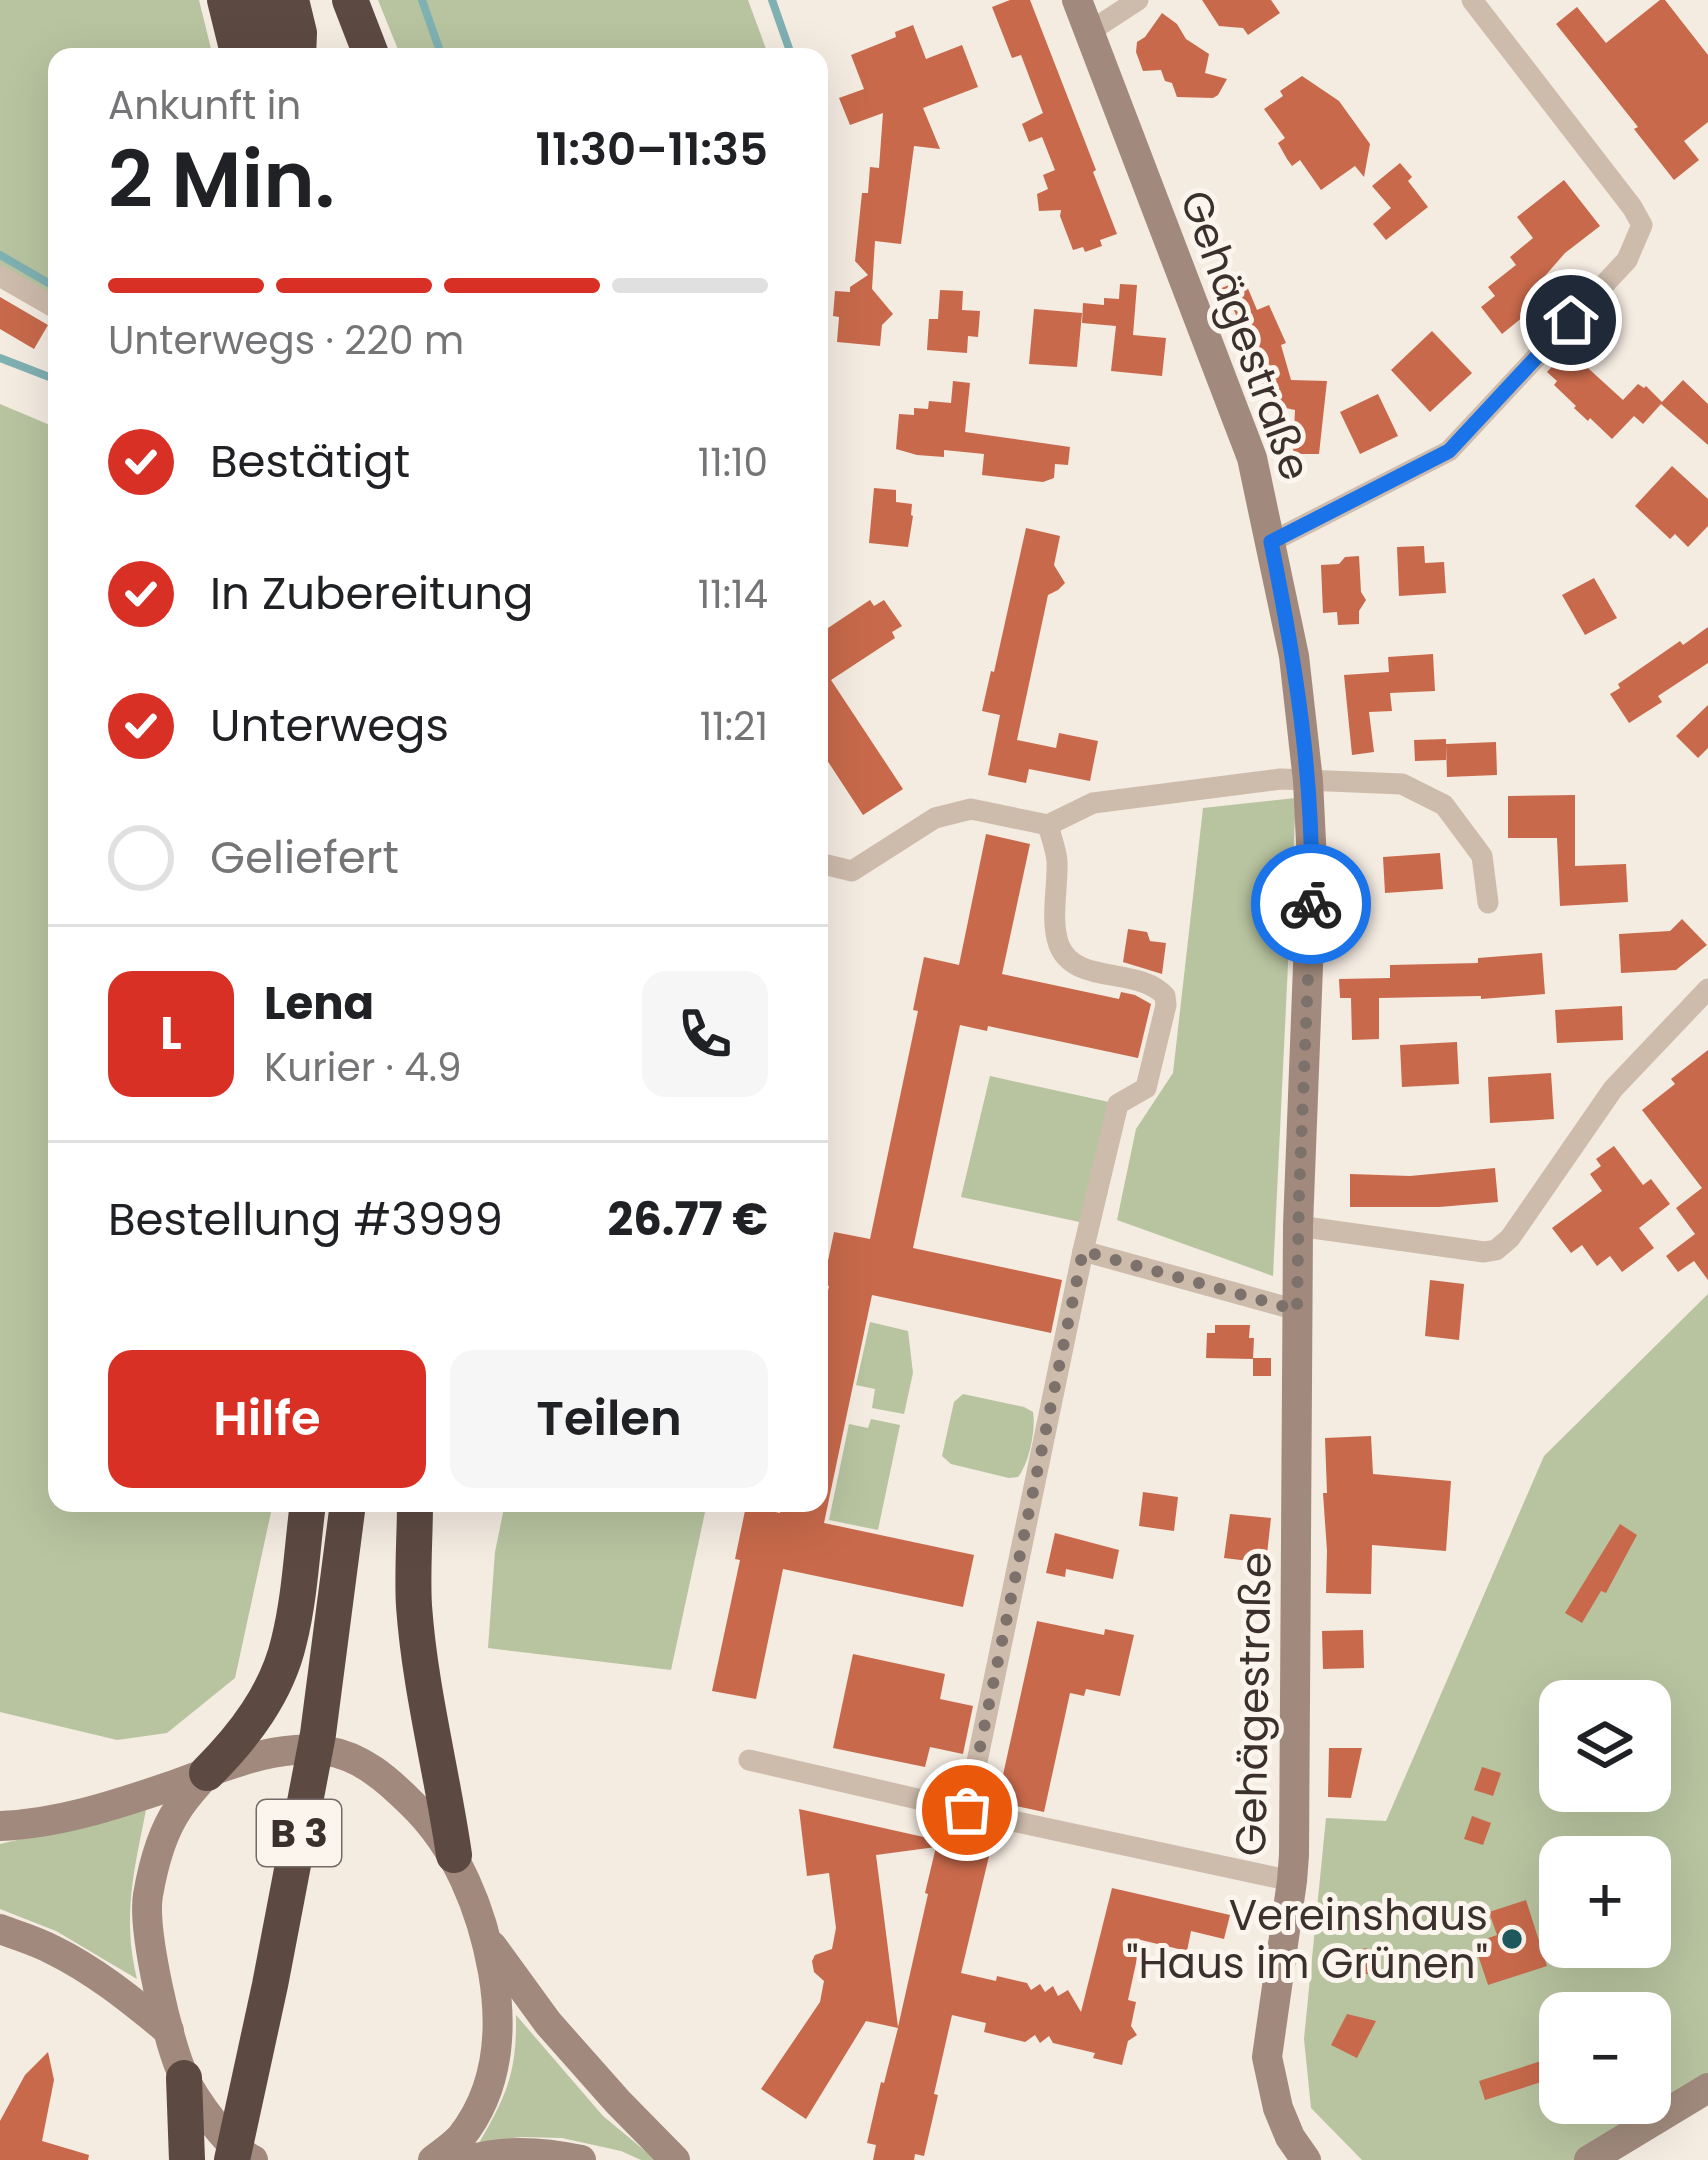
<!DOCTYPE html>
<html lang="de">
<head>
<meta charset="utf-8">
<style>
	body { margin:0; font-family:Poppins,sans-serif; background:#f6f6f6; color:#202124; height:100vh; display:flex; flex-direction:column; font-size:45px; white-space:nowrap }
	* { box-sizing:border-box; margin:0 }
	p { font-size:39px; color:#757577 }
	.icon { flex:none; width:66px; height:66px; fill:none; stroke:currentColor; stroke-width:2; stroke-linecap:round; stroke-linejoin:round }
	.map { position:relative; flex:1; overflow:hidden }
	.drawer { position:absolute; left:48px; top:48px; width:780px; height:1464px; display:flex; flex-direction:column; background:#fff; border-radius:24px; box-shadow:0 12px 48px #0002 }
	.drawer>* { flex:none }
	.tools { position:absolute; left:1539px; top:1680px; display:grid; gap:24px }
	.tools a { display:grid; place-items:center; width:132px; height:132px; border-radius:24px; background:#fff; box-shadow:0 12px 48px #0002; font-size:60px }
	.pin { position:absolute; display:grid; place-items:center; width:102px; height:102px; color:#fff; margin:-51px; border:6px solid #fff; border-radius:50%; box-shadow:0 3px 12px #0007 }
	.courier { position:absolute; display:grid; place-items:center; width:120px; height:120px; margin:-60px; border:9px solid #1a73e8; border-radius:50%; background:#fff; color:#222; box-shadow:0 3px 15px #0007 }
	.summary em { font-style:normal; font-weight:600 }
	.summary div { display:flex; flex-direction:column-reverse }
	.summary { display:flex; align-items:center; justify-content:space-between; height:204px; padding:0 60px }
	h1 { font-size:78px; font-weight:600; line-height:90px }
	.bar { display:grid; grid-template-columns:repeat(4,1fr); gap:18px 12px; align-content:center; height:144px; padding:0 60px }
	.bar i { height:15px; border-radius:9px; background:#e0e0e0 }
	.bar .active { background:#d93025 }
	.bar p { grid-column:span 4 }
	.line { display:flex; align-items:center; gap:30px; padding:0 60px; border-top:3px solid #e0e0e0 }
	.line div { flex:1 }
	.round { display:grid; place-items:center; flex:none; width:126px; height:126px; border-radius:24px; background:#f6f6f6 }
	ol { padding:0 60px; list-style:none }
	li { display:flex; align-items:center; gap:36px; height:132px }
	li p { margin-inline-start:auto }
	li .icon { padding:12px; border-radius:50%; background:#d93025; color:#fff; stroke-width:4 }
	li:last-child { color:#757577 }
	li i { width:66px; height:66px; border:6px solid #e0e0e0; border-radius:50% }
	.button { display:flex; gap:24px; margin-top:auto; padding:24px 60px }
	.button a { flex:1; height:138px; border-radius:24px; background:#d93025; color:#fff; font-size:48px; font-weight:600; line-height:138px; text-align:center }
	.button a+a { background:#f6f6f6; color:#202124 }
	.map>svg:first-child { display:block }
	.green { fill:#b8c4a0; fill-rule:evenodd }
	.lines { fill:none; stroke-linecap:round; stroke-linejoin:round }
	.stream { stroke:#7fb0b2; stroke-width:8 }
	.building { fill:#c8694b; fill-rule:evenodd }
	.street { stroke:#cdbbac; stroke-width:21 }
	.secondary { stroke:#a18a7d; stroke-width:30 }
	.highway { stroke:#5c4a42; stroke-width:36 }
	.highway-bridge { stroke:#5c4a42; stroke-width:36 }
	.done { stroke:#7c716b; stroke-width:12; stroke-dasharray:0 21.6 }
	.route { stroke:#1a73e8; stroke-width:15 }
	.poi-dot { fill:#1f5a5e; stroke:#fbf5ee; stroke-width:4.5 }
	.labels { text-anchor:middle; stroke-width:10; stroke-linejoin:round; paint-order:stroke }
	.shield { fill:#fbf5ee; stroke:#756b66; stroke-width:3 }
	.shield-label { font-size:39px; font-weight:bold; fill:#3b302b }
	.street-label { font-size:42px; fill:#3b302b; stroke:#fbf5ee }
	.poi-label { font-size:42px; fill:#3b302b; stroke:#fbf5ee; text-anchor:end }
</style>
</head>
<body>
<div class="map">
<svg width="1708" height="2160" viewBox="0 0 1708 2160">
	<rect width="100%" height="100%" fill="#f4ebe1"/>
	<g class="green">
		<path d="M 0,0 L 199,0 L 213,57 L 57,57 L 57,309 L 0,276 Z"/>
		<path d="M 378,0 L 748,0 L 769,57 L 401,57 Z"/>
		<path d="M 0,404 L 57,428 L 57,1503 L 273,1503 L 235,1678 L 167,1733 L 117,1740 L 0,1712 Z"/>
		<path d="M 1296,798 L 1273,1276 L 1117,1220 L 1136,1129 L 1173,1073 L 1203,808 Z"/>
		<path d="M 990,1076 L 1118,1104 L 1089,1224 L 961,1197 Z"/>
		<path d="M 1708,1294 L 1708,2088 L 1588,2160 L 1362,2160 L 1311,2108 L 1304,2039 L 1326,1818 L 1386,1821 L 1544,1456 ZM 1560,1701 L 1650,1701 L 1650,1791 L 1560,1791 ZM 1560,1857 L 1650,1857 L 1650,1947 L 1560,1947 ZM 1560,2013 L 1650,2013 L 1650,2103 L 1560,2103 Z"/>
		<path d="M 870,1322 L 908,1331 L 913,1373 L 904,1414 L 872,1408 L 875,1389 L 856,1385 Z"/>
		<path d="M 963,1394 L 1024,1407 L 1033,1412 C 1036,1430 1029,1463 1018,1477 L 1009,1478 L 951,1464 L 942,1456 L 954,1402 Z"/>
		<path d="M 871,1419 L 900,1425 L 878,1530 L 829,1520 L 849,1424 L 868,1428 Z"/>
		<path d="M 505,1503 L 707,1503 L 671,1670 L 488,1648 L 495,1552 Z"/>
		<path d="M 146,1810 C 134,1871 122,1916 137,1979 L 56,1931 L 0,1909 L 0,1844 Z"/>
		<path d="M 516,2015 L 603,2116 L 656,2160 L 641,2160 L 621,2151 L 562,2138 L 521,2137 L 479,2143 C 507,2095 517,2072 516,2015 Z"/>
	</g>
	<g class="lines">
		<g class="stream">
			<path d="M 422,0 L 442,57"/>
			<path d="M 772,0 L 792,57"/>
			<path d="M 0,255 L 57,288"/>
			<path d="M 0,358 L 57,380"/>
		</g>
	</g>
	<g class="building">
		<path d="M 1010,0 L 1030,0 L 1096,170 L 1093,172 L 1117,234 L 1100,240 L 1102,246 L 1085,252 L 1083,247 L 1073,250 L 1060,216 L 1061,210 L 1039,211 L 1037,194 L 1048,189 L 1043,175 L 1055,170 L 1042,137 L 1029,142 L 1022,124 L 1043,113 L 1021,55 L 1012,58 L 992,7 Z"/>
		<path d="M 1202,0 L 1271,0 L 1280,13 L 1248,35 L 1243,28 L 1219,26 Z"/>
		<path d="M 1660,0 L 1665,0 L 1708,55 L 1708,122 L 1684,141 L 1699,160 L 1674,180 L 1634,129 L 1638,127 L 1556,24 L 1577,7 L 1606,43 Z"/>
		<path d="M 1162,13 L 1177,24 L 1186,39 L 1209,54 L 1205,73 L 1227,79 L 1218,95 L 1213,98 L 1177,97 L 1172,83 L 1165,81 L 1161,70 L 1143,71 L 1136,52 L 1137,42 L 1145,37 Z"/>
		<path d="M 913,25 L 926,59 L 962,45 L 978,87 L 923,108 L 940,149 L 914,146 L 901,244 L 875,241 L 872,289 L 893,314 L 882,325 L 880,346 L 837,342 L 839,317 L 833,316 L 835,291 L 850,292 L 850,287 L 868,275 L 855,261 L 862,193 L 868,193 L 870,167 L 879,168 L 883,113 L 850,125 L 839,98 L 864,89 L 851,55 L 896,37 L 895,32 Z"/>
		<path d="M 1302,76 L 1339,101 L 1370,144 L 1364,177 L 1355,166 L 1321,190 L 1300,160 L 1292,166 L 1287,159 L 1278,143 L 1285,138 L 1264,109 L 1283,96 L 1280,91 Z"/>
		<path d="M 1400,163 L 1412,177 L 1408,181 L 1428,207 L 1386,240 L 1373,224 L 1391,208 L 1372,186 Z"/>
		<path d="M 1564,180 L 1600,226 L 1565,253 L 1530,293 L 1539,304 L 1502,334 L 1481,307 L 1495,296 L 1488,287 L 1516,265 L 1510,257 L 1533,238 L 1517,217 Z"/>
		<path d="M 1244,279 L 1257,310 L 1269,305 L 1286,343 L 1281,345 L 1291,380 L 1327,381 L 1319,454 L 1293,454 L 1295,410 L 1272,405 L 1258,373 L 1261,373 L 1233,308 L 1227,310 L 1219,289 Z"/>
		<path d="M 1120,284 L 1137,285 L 1133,335 L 1166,338 L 1162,376 L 1111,371 L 1116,326 L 1082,323 L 1083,303 L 1104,305 L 1104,298 L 1119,299 Z"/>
		<path d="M 940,290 L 963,291 L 962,310 L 980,311 L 978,337 L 968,336 L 967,353 L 927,350 L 929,319 L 938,319 Z"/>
		<path d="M 0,297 L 48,325 L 34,349 L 0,329 Z"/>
		<path d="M 1034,309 L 1082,313 L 1077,367 L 1029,364 Z"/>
		<path d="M 1432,331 L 1472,373 L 1430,412 L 1391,370 Z"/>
		<path d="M 1564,354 L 1573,363 L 1578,359 L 1623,400 L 1638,384 L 1644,388 L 1646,386 L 1662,402 L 1683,380 L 1708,404 L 1708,445 L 1661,404 L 1643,424 L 1634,416 L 1612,439 L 1590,418 L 1588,421 L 1574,408 L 1576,406 L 1554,385 L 1557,381 L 1547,372 Z"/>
		<path d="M 953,381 L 970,383 L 965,432 L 1070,447 L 1068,465 L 1055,464 L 1054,478 L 1043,482 L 982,475 L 984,454 L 944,450 L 944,457 L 917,455 L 896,449 L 899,414 L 914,415 L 914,408 L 928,409 L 929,401 L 951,403 Z"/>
		<path d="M 1378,394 L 1398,436 L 1360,454 L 1340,412 Z"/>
		<path d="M 1672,466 L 1708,499 L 1708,526 L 1688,547 L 1675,534 L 1670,539 L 1635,506 Z"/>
		<path d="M 874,488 L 896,490 L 896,502 L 912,504 L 911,515 L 913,516 L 908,547 L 869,543 Z"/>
		<path d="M 1026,528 L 1060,536 L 1054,565 L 1065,583 L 1058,590 L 1048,595 L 1017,740 L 1056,748 L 1059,733 L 1098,741 L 1090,781 L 1029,769 L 1026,783 L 988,775 L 1000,715 L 982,711 L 991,671 L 994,672 Z"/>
		<path d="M 1424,546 L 1425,563 L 1444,562 L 1446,593 L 1399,596 L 1397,547 Z"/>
		<path d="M 1359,556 L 1361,592 L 1366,600 L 1359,611 L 1359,624 L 1338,625 L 1337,612 L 1323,613 L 1321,565 L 1339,564 L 1345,557 Z"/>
		<path d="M 1594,578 L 1617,618 L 1585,635 L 1562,595 Z"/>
		<path d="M 870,600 L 874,606 L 884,600 L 902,626 L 892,632 L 895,638 L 831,680 L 903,789 L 863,815 L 819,748 L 819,634 Z"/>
		<path d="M 1708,627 L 1708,663 L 1658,696 L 1662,702 L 1629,723 L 1610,694 L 1620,688 L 1618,684 L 1680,641 L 1683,645 Z"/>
		<path d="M 1433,654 L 1435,691 L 1390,693 L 1392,711 L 1369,712 L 1374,752 L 1352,755 L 1344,675 L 1389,672 L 1388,657 Z"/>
		<path d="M 1708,705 L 1708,748 L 1698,758 L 1676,736 Z"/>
		<path d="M 1446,739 L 1446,760 L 1415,761 L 1414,740 Z"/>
		<path d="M 1496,742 L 1497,775 L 1447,777 L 1446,744 Z"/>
		<path d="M 1575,795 L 1575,866 L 1626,864 L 1628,902 L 1560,906 L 1557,838 L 1508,838 L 1508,796 Z"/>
		<path d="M 986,834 L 1030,844 L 1002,974 L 1119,999 L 1121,992 L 1135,995 L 1151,1004 L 1138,1058 L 988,1026 L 987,1031 L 960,1025 L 913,1248 L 1062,1280 L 1051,1333 L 872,1295 L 824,1523 L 974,1555 L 963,1607 L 783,1569 L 756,1699 L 712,1691 L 740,1560 L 735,1559 L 746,1506 L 780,1513 L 782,1503 L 819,1503 L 819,1331 L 829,1286 L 823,1285 L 834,1232 L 870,1239 L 918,1011 L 913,1010 L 924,957 L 959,965 Z"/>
		<path d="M 1440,853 L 1443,889 L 1385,893 L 1383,857 Z"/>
		<path d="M 1682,919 L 1707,945 L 1676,970 L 1621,973 L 1619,934 L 1670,931 Z"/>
		<path d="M 1128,929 L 1147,932 L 1150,941 L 1166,943 L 1162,974 L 1123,962 Z"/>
		<path d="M 1542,953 L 1545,994 L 1481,999 L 1481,996 L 1379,998 L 1379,1039 L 1352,1040 L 1351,998 L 1340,998 L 1339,979 L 1390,978 L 1390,965 L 1478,963 L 1478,958 Z"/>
		<path d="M 1622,1006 L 1623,1040 L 1557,1043 L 1555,1010 Z"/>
		<path d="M 1457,1042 L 1459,1084 L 1402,1087 L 1400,1045 Z"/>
		<path d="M 1708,1050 L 1708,1280 L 1694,1261 L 1678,1272 L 1666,1256 L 1695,1234 L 1676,1208 L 1702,1188 L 1642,1110 L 1675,1084 L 1671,1079 Z"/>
		<path d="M 1551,1073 L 1554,1119 L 1490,1123 L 1488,1077 Z"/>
		<path d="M 1614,1146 L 1643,1185 L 1651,1179 L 1670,1204 L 1639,1228 L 1654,1248 L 1622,1272 L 1610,1256 L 1597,1266 L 1582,1245 L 1571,1253 L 1552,1228 L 1602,1191 L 1590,1174 L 1601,1166 L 1596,1159 Z"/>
		<path d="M 1495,1168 L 1498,1202 L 1439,1207 L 1350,1207 L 1350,1174 L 1410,1176 Z"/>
		<path d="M 1430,1280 L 1464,1284 L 1459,1340 L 1425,1336 Z"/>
		<path d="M 1215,1325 L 1250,1325 L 1249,1338 L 1254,1338 L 1253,1358 L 1271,1358 L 1271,1376 L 1253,1376 L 1253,1359 L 1206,1358 L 1207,1333 L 1215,1333 Z"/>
		<path d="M 1371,1436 L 1373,1474 L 1451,1481 L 1446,1551 L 1372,1545 L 1371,1594 L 1326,1593 L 1327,1551 L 1323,1493 L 1327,1493 L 1325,1438 Z"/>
		<path d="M 1143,1492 L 1178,1497 L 1174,1531 L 1139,1526 Z"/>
		<path d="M 1230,1514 L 1271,1518 L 1266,1563 L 1224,1558 Z"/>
		<path d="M 1620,1524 L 1637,1535 L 1606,1593 L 1601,1591 L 1582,1623 L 1565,1613 Z"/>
		<path d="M 1055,1533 L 1119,1550 L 1113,1579 L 1066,1569 L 1065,1577 L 1046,1573 Z"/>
		<path d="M 1037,1621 L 1104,1635 L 1105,1629 L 1134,1635 L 1120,1696 L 1086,1689 L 1084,1696 L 1070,1693 L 1044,1812 L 997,1802 Z"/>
		<path d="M 1363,1630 L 1364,1668 L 1323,1669 L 1322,1631 Z"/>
		<path d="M 853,1654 L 945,1674 L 940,1699 L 973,1706 L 963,1754 L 930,1747 L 925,1767 L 833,1748 Z"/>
		<path d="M 1329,1748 L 1362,1748 L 1351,1798 L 1328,1797 Z"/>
		<path d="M 1482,1767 L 1501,1773 L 1493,1796 L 1474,1790 Z"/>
		<path d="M 799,1809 L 990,1852 L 961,1973 L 996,1981 L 997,1976 L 1027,1983 L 1031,1990 L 1040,1984 L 1045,1992 L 1053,1986 L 1058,1996 L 1068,1990 L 1081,2012 L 1112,1888 L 1230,1915 L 1224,1939 L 1191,1931 L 1187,1951 L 1141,1940 L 1128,2000 L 1136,2002 L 1131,2026 L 1137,2035 L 1128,2041 L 1122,2065 L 1093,2058 L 1095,2053 L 1053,2043 L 1049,2036 L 1040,2043 L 1035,2035 L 1025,2042 L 984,2032 L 986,2023 L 952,2015 L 934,2094 L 938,2095 L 924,2156 L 915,2154 L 914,2160 L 873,2160 L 876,2145 L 867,2143 L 881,2082 L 884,2083 L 898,2028 L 866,2021 L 806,2119 L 761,2089 L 820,2002 L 824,1981 L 814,1972 L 812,1961 L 815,1955 L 832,1949 L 836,1928 L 829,1873 L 807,1876 ZM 936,1847 L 925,1893 L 928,1894 L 898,2027 L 876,1855 Z"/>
		<path d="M 1472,1816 L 1491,1823 L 1483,1845 L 1464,1839 Z"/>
		<path d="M 1526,1900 L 1547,1966 L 1488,1985 L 1474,1943 L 1497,1935 L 1489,1912 Z"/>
		<path d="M 1364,1948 L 1381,1952 L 1376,1976 L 1358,1972 Z"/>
		<path d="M 1347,2014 L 1376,2021 L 1357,2058 L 1331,2045 Z"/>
		<path d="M 48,2052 L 54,2080 L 42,2141 L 89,2155 L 88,2160 L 0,2160 L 0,2121 L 25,2075 Z"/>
		<path d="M 1560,2055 L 1560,2076 L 1485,2100 L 1479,2081 Z"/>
	</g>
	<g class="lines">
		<g class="street">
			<path d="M 1089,32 L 1138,0"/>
			<path d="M 0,276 L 57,309"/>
			<path d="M 1271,542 L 1449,451 L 1627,260 L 1642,225 L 1632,207 L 1472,0"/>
			<path d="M 1048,825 L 1093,803 L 1281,779 L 1402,784 L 1444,805 L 1482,856 L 1488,903"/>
			<path d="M 819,863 L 852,871 L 935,818 L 971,809 L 1048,825 C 1051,837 1056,849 1057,861 C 1058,887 1050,921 1059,945 C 1075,986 1139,966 1165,996 L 1166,1005 L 1146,1088 L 1118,1104 L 1083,1251 L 967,1810"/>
			<path d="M 1298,1226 L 1484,1252 L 1496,1250 L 1510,1238 L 1613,1089 L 1708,989"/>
			<path d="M 1083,1251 L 1297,1310"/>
			<path d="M 749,1760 L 1017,1822 L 1292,1881"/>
		</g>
		<g class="secondary">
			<path d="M 1077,0 L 1252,458 L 1294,656 L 1308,781 L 1312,862 L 1298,1226 L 1294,1855 L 1292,1881 L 1267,2057 L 1278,2108 L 1290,2137 L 1306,2160"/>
			<path d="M 207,1773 C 197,1785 186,1796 178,1809 C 161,1834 153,1866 148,1895 C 142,1930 168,2042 183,2075 C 194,2100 229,2148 253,2160"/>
			<path d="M 0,1826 C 57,1824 115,1805 168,1787 C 219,1769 273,1743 327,1751 C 361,1756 388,1780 411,1803 C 457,1847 482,1910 493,1972 C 503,2030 499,2089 461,2137 C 453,2146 442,2153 433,2160"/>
			<path d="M 0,1929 C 18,1936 36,1941 53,1950 C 96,1971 132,2001 169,2031"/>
			<path d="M 492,1946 L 548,2023 L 618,2102 L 675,2160"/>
			<path d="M 469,2160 C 505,2149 544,2152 581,2160"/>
			<path d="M 1589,2160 L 1708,2088"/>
		</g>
		<g class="highway">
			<path d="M 225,0 L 239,57"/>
			<path d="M 258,0 L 273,57"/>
			<path d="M 291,0 L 299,33 L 298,57"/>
			<path d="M 350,0 L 372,57"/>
			<path d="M 415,1503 C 415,1537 412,1572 414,1606 C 420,1690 442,1772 454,1855"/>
			<path d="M 207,1773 C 244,1736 277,1693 289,1641 C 300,1597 302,1548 308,1503"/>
			<path d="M 184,2078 L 187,2160"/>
		</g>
		<path class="highway-bridge" d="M 232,2160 L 270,1985 L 318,1734 L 348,1503"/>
	</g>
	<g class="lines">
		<path class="done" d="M 967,1810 L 1083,1251 L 1297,1310 L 1299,1195 L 1311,904"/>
		<path class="route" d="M 1311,904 C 1315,782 1295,661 1271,542 L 1449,451 L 1571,320"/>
	</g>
	<circle class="poi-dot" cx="1512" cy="1939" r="12"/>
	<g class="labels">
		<rect class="shield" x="257" y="1800" width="84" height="66" rx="9"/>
		<g class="shield-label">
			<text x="299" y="1847">B 3</text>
		</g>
		<g class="street-label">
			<text transform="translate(1246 335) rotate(70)" y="15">Gehägestraße</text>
			<text transform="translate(1253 1704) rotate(-89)" y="15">Gehägestraße</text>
		</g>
		<g class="poi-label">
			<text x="1488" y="1930">Vereinshaus<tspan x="1488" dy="48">"Haus im Grünen"</tspan></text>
		</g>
	</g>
</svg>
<div class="tools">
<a><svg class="icon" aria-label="layers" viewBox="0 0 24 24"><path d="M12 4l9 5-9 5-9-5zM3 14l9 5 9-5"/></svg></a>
<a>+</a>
<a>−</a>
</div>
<div class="pin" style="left:967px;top:1810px;background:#ea580c"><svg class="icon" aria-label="bag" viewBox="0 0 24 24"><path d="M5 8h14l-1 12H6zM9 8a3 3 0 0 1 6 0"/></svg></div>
<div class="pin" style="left:1571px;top:320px;background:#1f2937"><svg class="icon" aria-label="home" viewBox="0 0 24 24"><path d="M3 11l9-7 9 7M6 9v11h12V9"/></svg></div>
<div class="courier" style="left:1311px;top:904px"><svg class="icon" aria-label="bike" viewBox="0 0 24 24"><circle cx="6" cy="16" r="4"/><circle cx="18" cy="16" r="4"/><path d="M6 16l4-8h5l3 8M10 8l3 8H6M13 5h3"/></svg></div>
<section class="drawer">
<div class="summary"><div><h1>2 Min.</h1><p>Ankunft in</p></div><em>11:30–11:35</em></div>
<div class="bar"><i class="active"></i><i class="active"></i><i class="active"></i><i></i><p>Unterwegs · 220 m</p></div>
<ol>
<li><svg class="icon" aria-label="check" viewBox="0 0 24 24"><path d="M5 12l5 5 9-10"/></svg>Bestätigt<p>11:10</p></li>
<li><svg class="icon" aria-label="check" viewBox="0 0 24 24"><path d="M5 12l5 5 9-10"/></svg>In Zubereitung<p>11:14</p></li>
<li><svg class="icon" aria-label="check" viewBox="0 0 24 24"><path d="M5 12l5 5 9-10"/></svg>Unterwegs<p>11:21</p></li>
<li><i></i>Geliefert</li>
</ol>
<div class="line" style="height:216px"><b class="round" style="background:#d93025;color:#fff">L</b><div><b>Lena</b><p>Kurier · 4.9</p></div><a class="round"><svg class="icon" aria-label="phone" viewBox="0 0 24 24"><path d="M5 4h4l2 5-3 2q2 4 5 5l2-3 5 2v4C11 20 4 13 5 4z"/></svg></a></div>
<div class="line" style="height:156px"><div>Bestellung #3999</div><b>26.77 €</b></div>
<div class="button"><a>Hilfe</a><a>Teilen</a></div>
</section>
</div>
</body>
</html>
